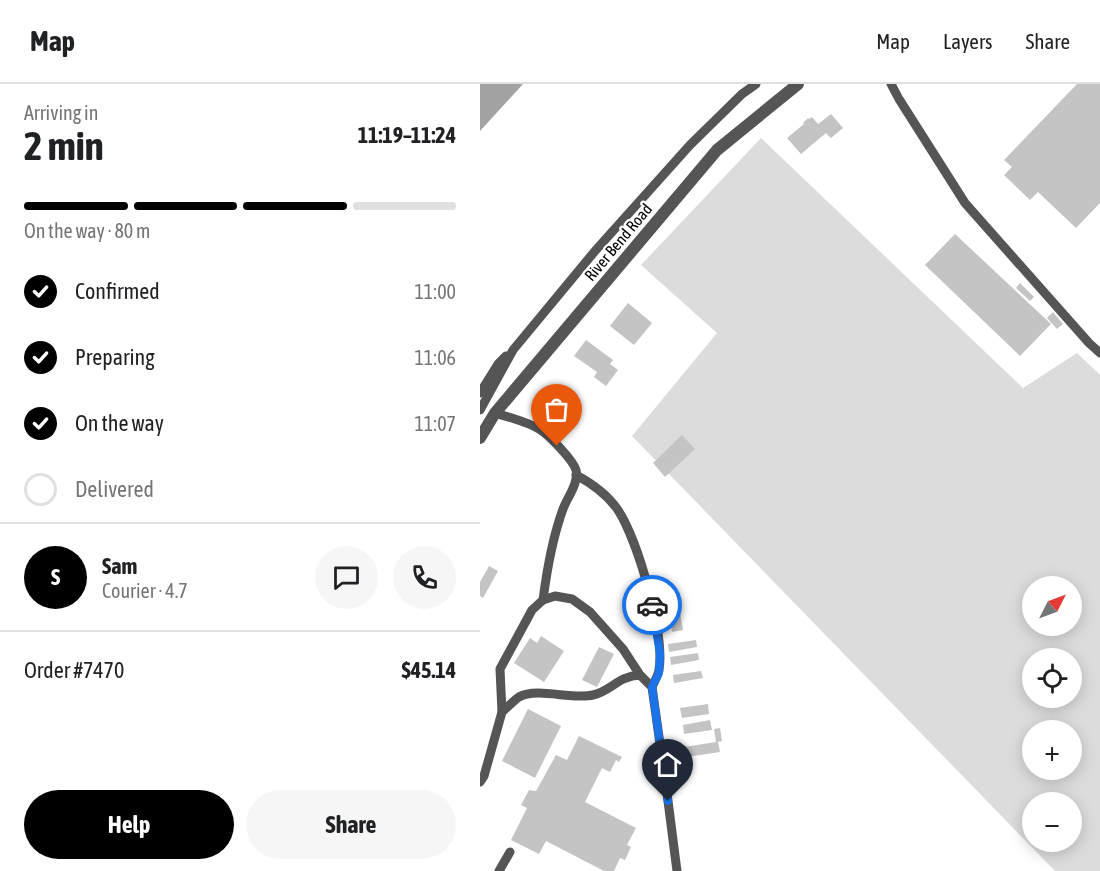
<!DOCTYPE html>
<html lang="en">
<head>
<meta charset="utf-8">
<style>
	body { margin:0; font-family:"Asap Condensed",sans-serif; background:#f6f6f6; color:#202124; height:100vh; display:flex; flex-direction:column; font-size:22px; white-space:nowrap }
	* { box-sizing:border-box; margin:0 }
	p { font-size:20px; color:#757577 }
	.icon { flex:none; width:33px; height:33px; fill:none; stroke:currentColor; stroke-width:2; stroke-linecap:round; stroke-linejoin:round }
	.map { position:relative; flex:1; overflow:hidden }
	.side { display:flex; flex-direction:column; background:#fff; width:480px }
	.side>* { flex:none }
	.needle { width:39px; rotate:48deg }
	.tools { position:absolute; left:542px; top:492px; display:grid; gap:12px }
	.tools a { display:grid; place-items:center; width:60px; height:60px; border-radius:50%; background:#fff; box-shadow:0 3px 15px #0003; font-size:30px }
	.pin { position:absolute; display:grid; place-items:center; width:51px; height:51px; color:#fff; margin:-62px -26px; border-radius:50% 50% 50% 0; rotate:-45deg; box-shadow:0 0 6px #0007 }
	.pin .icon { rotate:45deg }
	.courier { position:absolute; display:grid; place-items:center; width:60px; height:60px; margin:-30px; border:4px solid #1a73e8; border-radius:50%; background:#fff; color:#222; box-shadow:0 2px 8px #0007 }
	.headline em { font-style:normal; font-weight:700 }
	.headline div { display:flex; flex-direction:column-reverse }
	.headline { display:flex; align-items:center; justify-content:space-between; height:102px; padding:0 24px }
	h1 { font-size:39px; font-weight:700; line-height:45px }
	.bar { display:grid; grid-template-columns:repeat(4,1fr); gap:9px 6px; align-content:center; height:72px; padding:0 24px }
	.bar i { height:8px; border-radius:4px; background:#e0e0e0 }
	.bar .current { background:#000 }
	.bar p { grid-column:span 4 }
	.line { display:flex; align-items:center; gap:15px; padding:0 24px; border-top:2px solid #e0e0e0 }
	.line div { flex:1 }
	.round { display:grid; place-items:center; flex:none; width:63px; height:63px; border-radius:32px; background:#f6f6f6 }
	ol { padding:0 24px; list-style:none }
	li { display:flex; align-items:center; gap:18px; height:66px }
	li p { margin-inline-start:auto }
	li .icon { padding:6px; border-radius:50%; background:#000; color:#fff; stroke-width:4 }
	li:last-child { color:#757577 }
	li i { width:33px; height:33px; border:3px solid #e0e0e0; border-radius:50% }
	.button { display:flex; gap:12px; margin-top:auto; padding:12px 24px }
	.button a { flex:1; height:69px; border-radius:36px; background:#000; color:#fff; font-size:24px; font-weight:700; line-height:69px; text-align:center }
	.button a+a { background:#f6f6f6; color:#202124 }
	header { display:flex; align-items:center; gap:36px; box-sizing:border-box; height:84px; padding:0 30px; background:#fff; border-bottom:2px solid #e0e0e0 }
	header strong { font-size:28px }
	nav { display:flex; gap:33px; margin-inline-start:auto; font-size:21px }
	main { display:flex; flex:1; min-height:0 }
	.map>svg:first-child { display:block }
	.green { fill:#dcdcdc; fill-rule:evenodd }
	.water { fill:#a3a3a3 }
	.building { fill:#c4c4c4 }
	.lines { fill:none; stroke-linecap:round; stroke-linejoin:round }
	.service { stroke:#555; stroke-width:9 }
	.minor { stroke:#555; stroke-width:12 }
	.done { stroke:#595959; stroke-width:6; stroke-dasharray:0 10.8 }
	.route { stroke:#1a73e8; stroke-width:8 }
	.labels { text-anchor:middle; stroke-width:4.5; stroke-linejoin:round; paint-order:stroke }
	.street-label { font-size:16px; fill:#000; stroke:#fff }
</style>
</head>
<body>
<header>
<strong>Map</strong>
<nav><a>Map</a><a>Layers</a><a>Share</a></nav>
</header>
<main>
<section class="side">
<div class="headline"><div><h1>2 min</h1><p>Arriving in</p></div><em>11:19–11:24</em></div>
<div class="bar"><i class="current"></i><i class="current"></i><i class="current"></i><i></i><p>On the way · 80 m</p></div>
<ol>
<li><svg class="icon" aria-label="check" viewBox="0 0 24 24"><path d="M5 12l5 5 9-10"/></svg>Confirmed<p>11:00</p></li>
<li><svg class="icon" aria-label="check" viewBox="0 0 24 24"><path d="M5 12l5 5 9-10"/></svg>Preparing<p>11:06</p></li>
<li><svg class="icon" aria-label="check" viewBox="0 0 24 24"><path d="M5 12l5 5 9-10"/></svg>On the way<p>11:07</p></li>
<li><i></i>Delivered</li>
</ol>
<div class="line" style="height:108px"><b class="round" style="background:#000;color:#fff">S</b><div><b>Sam</b><p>Courier · 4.7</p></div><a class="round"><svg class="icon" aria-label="chat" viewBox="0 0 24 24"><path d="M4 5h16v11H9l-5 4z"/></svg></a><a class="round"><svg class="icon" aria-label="phone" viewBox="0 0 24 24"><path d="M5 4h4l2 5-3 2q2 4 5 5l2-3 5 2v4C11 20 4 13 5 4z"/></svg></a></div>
<div class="line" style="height:78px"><div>Order #7470</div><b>$45.14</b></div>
<div class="button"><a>Help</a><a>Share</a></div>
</section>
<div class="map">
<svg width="620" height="787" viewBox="0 0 620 787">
	<rect width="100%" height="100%" fill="#fff"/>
	<path class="green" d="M 281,54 L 543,304 L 597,269 L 620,291 L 620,787 L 575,787 L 152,352 L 237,249 L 161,181 ZM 552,502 L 591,502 L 591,542 L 552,542 ZM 552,574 L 591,574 L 591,614 L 552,614 ZM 552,646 L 591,646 L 591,686 L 552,686 ZM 552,718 L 591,718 L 591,758 L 552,758 Z"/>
	<path class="water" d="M 0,0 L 43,0 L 0,47 Z"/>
	<g class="building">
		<path d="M 597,0 L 620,0 L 620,119 L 596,144 L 558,108 L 550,116 L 524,91 L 532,83 L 524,76 Z"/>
		<path d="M 351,30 L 363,44 L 351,54 L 346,49 L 321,70 L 307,54 L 324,40 L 323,39 L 328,34 L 329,35 L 332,33 L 338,40 Z"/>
		<path d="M 475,150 L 571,240 L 540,272 L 445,181 Z"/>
		<path d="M 540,199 L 554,213 L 550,217 L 536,204 Z"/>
		<path d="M 148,219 L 172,239 L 154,261 L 130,242 Z"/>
		<path d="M 573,228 L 583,240 L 577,245 L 567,234 Z"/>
		<path d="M 106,256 L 133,276 L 130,280 L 138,286 L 126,302 L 114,293 L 117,288 L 94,272 Z"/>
		<path d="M 202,351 L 215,365 L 185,393 L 173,379 Z"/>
		<path d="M 9,482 L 18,487 L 3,514 L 0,512 L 0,498 Z"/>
		<path d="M 197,511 L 203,546 L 192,548 L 186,512 Z"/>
		<path d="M 61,552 L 84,567 L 64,598 L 34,579 L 50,554 L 57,559 Z"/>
		<path d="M 216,556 L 217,563 L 189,568 L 188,560 Z"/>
		<path d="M 119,563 L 134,570 L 117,603 L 102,596 Z"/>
		<path d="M 218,569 L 219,576 L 191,581 L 190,573 Z"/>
		<path d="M 221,587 L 223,594 L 194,599 L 193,591 Z"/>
		<path d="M 228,620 L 229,630 L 202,634 L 200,624 Z"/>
		<path d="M 48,625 L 81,642 L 55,694 L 22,677 Z"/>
		<path d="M 230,636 L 232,646 L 204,650 L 203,641 Z"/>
		<path d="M 240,644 L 242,657 L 238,658 L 240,668 L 200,674 L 198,664 L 236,658 L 234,645 Z"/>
		<path d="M 99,652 L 142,673 L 139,678 L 136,676 L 130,688 L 122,684 L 105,718 L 156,744 L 147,761 L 151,763 L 145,776 L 140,774 L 134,787 L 124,787 L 66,757 L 59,770 L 31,756 L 47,724 L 41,721 L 49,706 L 56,707 L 76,671 L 87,676 Z"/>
	</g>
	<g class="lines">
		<g class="service">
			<path d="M 411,0 L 419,15 L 485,119 L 609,259 L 620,269"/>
			<path d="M 0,309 L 18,280 L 26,272"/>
			<path d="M 0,326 L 33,266 L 115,167 L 210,61 L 262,10 L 276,0"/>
			<path d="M 15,329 C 28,333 48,338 59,345 C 69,351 93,376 96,386 C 99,399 87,414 83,425 C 72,455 67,485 63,516"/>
			<path d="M 96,391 C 113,400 127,410 138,426 C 158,457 185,550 179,586 C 178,592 174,598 172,603"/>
			<path d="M 22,628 C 27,624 33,617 39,613 C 57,603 92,616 113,611 C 131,607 138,592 160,591"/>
			<path d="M 0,698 L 4,692 L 22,628 L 20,585 L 52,526 L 63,516 L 75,512 L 92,515 L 110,528 L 143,565 L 160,591 L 172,603 L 188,717 L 197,787"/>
			<path d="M 19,787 L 30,768"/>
		</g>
		<path class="minor" d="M 0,354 L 15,329 L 237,66 L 318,0"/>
	</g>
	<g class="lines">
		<path class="done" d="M 77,362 C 86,370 95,378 96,391 C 107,397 118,403 127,412 C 151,436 164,488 172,521"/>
		<path class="route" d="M 172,521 L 180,570 L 179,589 L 172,603 L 188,717"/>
	</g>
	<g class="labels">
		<g class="street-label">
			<text transform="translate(138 158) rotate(-50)" y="6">River Bend Road</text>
		</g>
	</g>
</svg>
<div class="tools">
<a><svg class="needle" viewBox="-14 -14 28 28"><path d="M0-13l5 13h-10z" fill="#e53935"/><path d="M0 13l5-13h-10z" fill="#757577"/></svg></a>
<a><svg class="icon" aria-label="locate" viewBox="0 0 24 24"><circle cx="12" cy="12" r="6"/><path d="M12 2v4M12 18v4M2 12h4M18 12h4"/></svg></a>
<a>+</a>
<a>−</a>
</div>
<div class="pin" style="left:77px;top:362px;background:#ea580c"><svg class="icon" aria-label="bag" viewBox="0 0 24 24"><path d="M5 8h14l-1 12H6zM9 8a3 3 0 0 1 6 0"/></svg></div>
<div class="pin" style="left:188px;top:717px;background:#1f2937"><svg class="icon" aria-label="home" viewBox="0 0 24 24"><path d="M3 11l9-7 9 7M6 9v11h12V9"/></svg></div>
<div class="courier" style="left:172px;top:521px"><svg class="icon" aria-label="car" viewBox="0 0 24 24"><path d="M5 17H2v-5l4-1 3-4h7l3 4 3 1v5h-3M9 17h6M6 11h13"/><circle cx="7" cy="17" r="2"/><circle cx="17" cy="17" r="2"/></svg></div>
</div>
</main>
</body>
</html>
